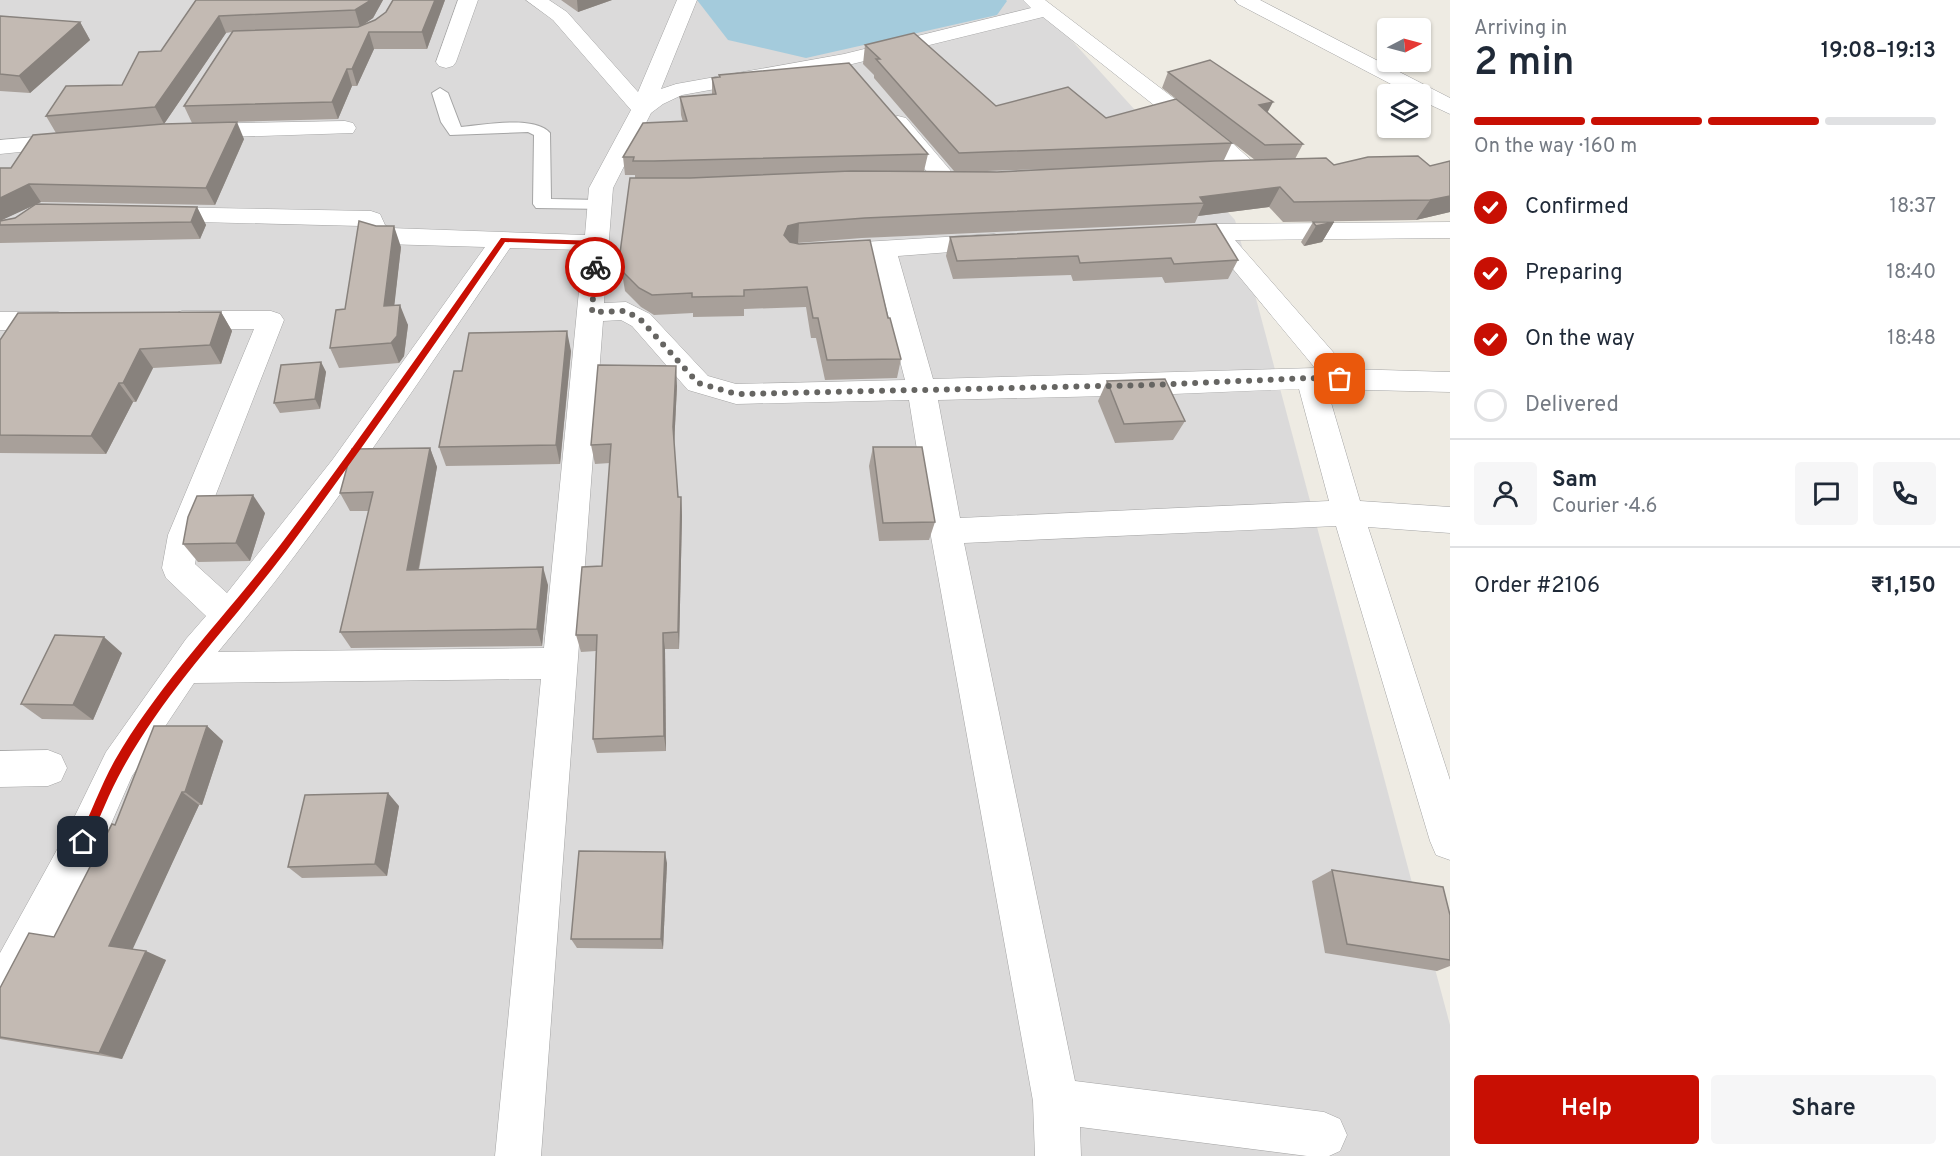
<!DOCTYPE html>
<html lang="en">
<head>
<meta charset="utf-8">
<style>
	body { margin:0; font-family:Overpass,sans-serif; background:#f6f6f7; color:#1f2937; height:100vh; display:flex; flex-direction:column; font-size:22px; white-space:nowrap }
	* { box-sizing:border-box; margin:0 }
	p { font-size:20px; color:#747a83 }
	.icon { flex:none; width:33px; height:33px; fill:none; stroke:currentColor; stroke-width:2; stroke-linecap:round; stroke-linejoin:round }
	.map { position:relative; flex:1; overflow:hidden }
	.details { display:flex; flex-direction:column; background:#fff; width:510px }
	.details>* { flex:none }
	.needle { width:39px; rotate:84deg }
	.controls { position:absolute; left:1377px; top:18px; display:grid; gap:12px }
	.controls a { display:grid; place-items:center; width:54px; height:54px; border-radius:6px; background:#fff; box-shadow:0 2px 4px #0004; font-size:30px }
	.pin { position:absolute; display:grid; place-items:center; width:51px; height:51px; color:#fff; margin:-26px; border-radius:12px; box-shadow:0 3px 9px #0006 }
	.courier { position:absolute; display:grid; place-items:center; width:60px; height:60px; margin:-30px; border:4px solid #c80f03; border-radius:50%; background:#fff; color:#222; box-shadow:0 2px 8px #0007 }
	.overview em { font-style:normal; font-weight:600 }
	.overview div { display:flex; flex-direction:column-reverse }
	.overview { display:flex; align-items:center; justify-content:space-between; height:102px; padding:0 24px }
	h1 { font-size:39px; font-weight:600; line-height:45px }
	.bar { display:grid; grid-template-columns:repeat(4,1fr); gap:9px 6px; align-content:center; height:72px; padding:0 24px }
	.bar i { height:8px; border-radius:4px; background:#e0e1e3 }
	.bar .on { background:#c80f03 }
	.bar p { grid-column:span 4 }
	.line { display:flex; align-items:center; gap:15px; padding:0 24px; border-top:2px solid #e0e1e3 }
	.line div { flex:1 }
	.round { display:grid; place-items:center; flex:none; width:63px; height:63px; border-radius:6px; background:#f6f6f7 }
	ol { padding:0 24px; list-style:none }
	li { display:flex; align-items:center; gap:18px; height:66px }
	li p { margin-inline-start:auto }
	li .icon { padding:6px; border-radius:50%; background:#c80f03; color:#fff; stroke-width:4 }
	li:last-child { color:#747a83 }
	li i { width:33px; height:33px; border:3px solid #e0e1e3; border-radius:50% }
	.button { display:flex; gap:12px; margin-top:auto; padding:12px 24px }
	.button a { flex:1; height:69px; border-radius:6px; background:#c80f03; color:#fff; font-size:24px; font-weight:600; line-height:69px; text-align:center }
	.button a+a { background:#f6f6f7; color:#1f2937 }
	main { display:flex; flex:1; min-height:0 }
	.map>svg:first-child { display:block }
	.residential { fill:#dbdada }
	.water { fill:#a4cbdc }
	.lines { fill:none; stroke-linecap:round; stroke-linejoin:round }
	.service-casing { stroke:#a4a4a4; stroke-width:2 }
	.minor-casing { stroke:#a4a4a4; stroke-width:1 }
	.service { fill:#fff; fill-rule:evenodd }
	.minor { fill:#fff; fill-rule:evenodd }
	.wall { fill:#a8a09a; fill-rule:evenodd }
	.shaded-wall { fill:#88827d }
	.building { fill:#c3bab3; stroke:#88827d; stroke-width:1.5 }
	.route { fill:#c80f03 }
	.done { stroke:#666562; stroke-width:6; stroke-dasharray:0 10.8 }
</style>
</head>
<body>
<main>
<div class="map">
<svg width="1450" height="1156" viewBox="0 0 1450 1156">
	<rect width="100%" height="100%" fill="#eeebe3"/>
	<path class="residential" d="M 0,0 L 1035,0 L 1235,220 L 1450,1025 L 1450,1156 L 0,1156 Z"/>
	<path class="water" d="M 697,0 L 1006,0 L 1007,1 L 997,15 L 806,58 L 728,40 Z"/>
	<g class="lines">
		<g class="service-casing">
			<path id="service" d="M 440,88 L 448,93 L 461,127 C 483,125 535,115 550,133 L 551,199 L 600,200 L 606,201 L 609,205 L 606,209 L 536,208 L 533,204 L 534,135 L 528,132 L 450,135 L 441,122 L 432,93 Z"/>
		</g>
		<g class="minor-casing">
			<g id="minor">
				<path d="M 458,0 L 478,0 L 456,62 L 453,66 L 446,68 L 439,66 L 436,62 Z"/>
				<path d="M 526,0 L 549,0 L 567,12 L 638,92 L 677,0 L 697,0 L 661,89 L 676,84 L 844,54 L 1031,8 L 1023,0 L 1045,0 L 1230,141 L 1262,170 L 1258,175 L 1250,177 L 1242,175 L 1043,17 L 844,66 L 682,95 L 663,104 L 651,113 L 613,188 L 604,303 L 626,302 L 650,314 L 708,376 L 736,384 L 905,380 L 873,257 L 854,256 L 850,250 L 854,244 L 863,242 L 994,234 L 1003,236 L 1006,242 L 1003,248 L 898,256 L 933,379 L 1315,368 L 1209,240 L 1177,241 L 1168,238 L 1165,233 L 1168,228 L 1215,224 L 1450,222 L 1450,238 L 1235,240 L 1348,369 L 1450,372 L 1450,392 L 1327,389 L 1360,501 L 1450,507 L 1450,533 L 1368,527 L 1450,780 L 1450,860 L 1436,855 L 1430,841 L 1336,526 L 964,543 L 1075,1081 L 1324,1112 L 1340,1119 L 1347,1135 L 1340,1151 L 1329,1156 L 1307,1156 L 1080,1127 L 1081,1156 L 1035,1156 L 1033,1101 L 930,531 L 909,400 L 736,404 L 688,390 L 632,326 L 621,320 L 603,321 L 541,1156 L 495,1156 L 541,679 L 194,683 L 132,776 L 97,856 L 15,1010 L 0,1016 L 0,953 L 69,828 L 106,752 L 186,639 L 206,616 L 166,578 L 162,568 L 168,535 L 254,329 L 182,329 L 173,326 L 169,320 L 173,314 L 182,311 L 271,311 L 280,314 L 284,320 L 200,535 L 195,564 L 227,593 L 333,459 L 485,247 L 384,244 C 374,241 365,237 361,226 L 158,221 L 149,219 L 146,214 L 149,209 L 158,207 L 371,211 L 380,214 L 385,225 L 390,228 L 585,235 L 589,188 L 631,110 L 553,20 ZM 510,248 L 583,250 L 544,648 L 218,652 C 325,525 416,385 510,248 ZM 1299,389 L 1329,501 L 960,518 L 938,400 L 1149,395 Z"/>
				<path d="M 1235,0 L 1260,0 L 1450,98 L 1450,114 L 1420,100 L 1420,94 L 1410,94 L 1238,4 Z"/>
				<path d="M 898,116 L 906,118 L 956,177 L 960,182 L 956,187 L 948,189 L 940,187 L 890,128 L 887,123 L 890,118 Z"/>
				<path d="M 345,121 L 353,123 L 356,128 L 353,133 L 197,138 L 189,136 L 186,131 L 189,126 L 197,124 Z"/>
				<path d="M 71,134 L 79,136 L 82,141 L 79,146 L 0,154 L 0,140 Z"/>
				<path d="M 0,312 L 58,312 L 68,315 L 71,321 L 68,327 L 58,330 L 0,330 Z"/>
				<path d="M 48,750 L 61,755 L 67,768 L 61,781 L 48,786 L 0,787 L 0,751 Z"/>
			</g>
		</g>
		<use href="#service" class="service"/>
		<use href="#minor" class="minor"/>
	</g>
	<g class="wall">
		<path d="M 196,0 L 383,0 L 373,18 L 364,24 L 445,0 L 427,49 L 374,49 L 357,86 L 352,86 L 338,119 L 192,123 L 184,106 L 232,32 L 226,33 L 164,124 L 56,133 L 46,116 L 122,85 L 161,51 Z"/>
		<path d="M 561,0 L 612,0 L 578,12 Z"/>
		<path d="M 0,16 L 80,22 L 90,40 L 30,93 L 0,91 Z"/>
		<path d="M 865,45 L 996,106 L 1106,118 L 1232,143 L 1224,160 L 1255,160 L 1162,88 L 1168,72 L 1268,113 L 1303,144 L 1295,159 L 1334,165 L 1430,166 L 1450,161 L 1450,212 L 1416,220 L 1283,222 L 1269,207 L 1198,216 L 1195,223 L 862,238 L 797,243 L 888,318 L 901,359 L 897,378 L 825,380 L 816,338 L 811,338 L 806,307 L 744,309 L 744,316 L 693,317 L 693,313 L 654,315 L 641,307 L 625,291 L 622,273 L 620,253 L 635,178 L 635,175 L 625,175 L 623,157 L 683,122 L 681,115 L 680,97 L 712,94 L 712,78 L 719,77 L 719,75 L 928,154 L 924,171 L 954,171 L 874,78 L 874,75 L 863,64 ZM 1045,169 L 997,172 L 987,171 Z"/>
		<path d="M 244,139 L 215,205 L 41,202 L 36,204 L 197,207 L 206,225 L 200,239 L 0,243 L 0,168 L 11,168 ZM 34,205 L 15,218 L 1,220 Z"/>
		<path d="M 1313,222 L 1334,222 L 1322,242 L 1304,246 L 1301,242 Z"/>
		<path d="M 950,237 L 1238,260 L 1228,279 L 1165,283 L 1162,277 L 1073,281 L 1071,275 L 953,279 L 946,256 Z"/>
		<path d="M 401,247 L 394,305 L 408,325 L 404,356 L 399,363 L 339,368 L 330,348 Z"/>
		<path d="M 221,312 L 232,331 L 221,364 L 153,368 L 136,402 L 133,402 L 106,454 L 0,453 L 0,340 Z"/>
		<path d="M 571,351 L 560,464 L 446,466 L 439,447 L 462,371 Z"/>
		<path d="M 321,362 L 326,372 L 320,409 L 280,413 L 274,403 Z"/>
		<path d="M 1107,381 L 1185,421 L 1173,440 L 1115,443 L 1098,401 Z"/>
		<path d="M 677,386 L 674,445 L 678,497 L 681,497 L 682,516 L 679,649 L 665,649 L 666,751 L 597,753 L 593,739 L 596,651 L 581,652 L 576,635 L 602,566 L 610,463 L 595,464 L 591,445 Z"/>
		<path d="M 873,447 L 935,522 L 929,540 L 879,541 L 869,466 Z"/>
		<path d="M 430,448 L 437,467 L 419,570 L 548,585 L 542,646 L 351,648 L 340,632 L 369,511 L 350,511 L 340,493 Z"/>
		<path d="M 265,513 L 250,561 L 198,562 L 183,544 Z"/>
		<path d="M 122,653 L 93,720 L 42,719 L 21,704 Z"/>
		<path d="M 207,726 L 223,741 L 202,805 L 199,805 L 132,949 L 166,960 L 122,1059 L 0,1039 L 0,988 L 54,937 L 115,825 Z"/>
		<path d="M 399,806 L 387,876 L 302,878 L 288,867 Z"/>
		<path d="M 667,863 L 663,949 L 577,948 L 571,939 Z"/>
		<path d="M 1332,870 L 1450,915 L 1450,966 L 1437,971 L 1325,953 L 1312,881 Z"/>
	</g>
	<g class="shaded-wall">
		<path d="M 370,0 L 383,0 L 373,18 L 360,27 L 355,10 Z"/>
		<path d="M 435,0 L 445,0 L 427,49 L 422,32 Z"/>
		<path d="M 577,0 L 612,0 L 578,12 Z"/>
		<path d="M 219,16 L 226,33 L 164,124 L 155,107 Z"/>
		<path d="M 80,22 L 90,40 L 30,93 L 19,76 Z"/>
		<path d="M 369,32 L 374,49 L 357,86 L 352,69 Z"/>
		<path d="M 347,69 L 352,86 L 338,119 L 332,102 Z"/>
		<path d="M 1273,102 L 1265,117 L 1259,105 Z"/>
		<path d="M 237,122 L 244,139 L 215,205 L 206,188 Z"/>
		<path d="M 29,184 L 41,202 L 0,221 L 0,198 Z"/>
		<path d="M 1280,187 L 1269,207 L 1198,216 L 1204,203 L 1200,197 Z"/>
		<path d="M 1450,196 L 1450,212 L 1416,220 L 1430,200 Z"/>
		<path d="M 197,207 L 206,225 L 200,239 L 191,222 Z"/>
		<path d="M 1334,222 L 1322,242 L 1304,246 L 1316,226 Z"/>
		<path d="M 799,223 L 798,243 L 787,246 L 784,235 L 788,226 Z"/>
		<path d="M 394,226 L 401,247 L 392,326 L 384,306 Z"/>
		<path d="M 400,305 L 408,325 L 404,356 L 399,363 L 391,343 Z"/>
		<path d="M 221,312 L 232,331 L 221,364 L 210,345 Z"/>
		<path d="M 567,331 L 571,351 L 560,464 L 556,445 Z"/>
		<path d="M 140,349 L 153,368 L 136,402 L 123,383 Z"/>
		<path d="M 321,362 L 326,372 L 320,409 L 315,399 Z"/>
		<path d="M 676,366 L 677,386 L 674,446 L 673,427 Z"/>
		<path d="M 119,383 L 133,402 L 106,454 L 91,436 Z"/>
		<path d="M 430,448 L 437,467 L 415,588 L 407,570 Z"/>
		<path d="M 253,495 L 265,513 L 250,561 L 236,543 Z"/>
		<path d="M 681,497 L 682,516 L 679,649 L 678,632 Z"/>
		<path d="M 543,567 L 548,585 L 542,646 L 537,629 Z"/>
		<path d="M 663,633 L 665,649 L 666,751 L 664,736 Z"/>
		<path d="M 104,637 L 122,653 L 93,720 L 73,705 Z"/>
		<path d="M 207,726 L 223,741 L 202,805 L 185,792 Z"/>
		<path d="M 182,792 L 199,805 L 130,955 L 109,946 Z"/>
		<path d="M 388,793 L 399,806 L 387,876 L 375,864 Z"/>
		<path d="M 665,852 L 667,863 L 663,949 L 661,939 Z"/>
		<path d="M 146,951 L 166,960 L 122,1059 L 99,1053 Z"/>
	</g>
	<g class="building">
		<path d="M 196,0 L 370,0 L 368,2 L 355,10 L 219,16 L 155,107 L 46,116 L 66,86 L 122,85 L 139,52 L 161,51 Z"/>
		<path d="M 393,0 L 435,0 L 422,32 L 369,32 L 352,69 L 347,69 L 332,102 L 184,106 L 233,31 L 358,27 L 375,20 L 386,12 Z"/>
		<path d="M 0,16 L 80,22 L 19,76 L 0,74 Z"/>
		<path d="M 914,33 L 996,106 L 1068,87 L 1106,118 L 1176,99 L 1232,143 L 959,153 L 876,59 L 880,59 L 865,45 Z"/>
		<path d="M 1210,60 L 1273,102 L 1259,105 L 1303,144 L 1265,145 L 1168,72 Z"/>
		<path d="M 849,63 L 928,154 L 654,161 L 633,161 L 634,157 L 623,157 L 643,123 L 687,121 L 680,97 L 716,94 L 712,78 L 720,77 L 719,75 Z"/>
		<path d="M 237,122 L 206,188 L 29,184 L 0,198 L 0,168 L 11,168 L 33,135 L 163,124 Z"/>
		<path d="M 1418,156 L 1430,166 L 1450,161 L 1450,196 L 1430,200 L 1294,202 L 1280,187 L 1200,197 L 1204,203 L 865,218 L 799,223 L 788,226 L 784,235 L 790,242 L 799,244 L 870,240 L 888,318 L 890,318 L 901,359 L 827,360 L 818,318 L 813,318 L 807,287 L 744,290 L 744,296 L 692,297 L 692,293 L 652,295 L 639,288 L 623,272 L 620,253 L 630,178 L 690,178 L 851,171 L 997,172 L 1215,161 L 1326,158 L 1334,165 L 1368,157 Z"/>
		<path d="M 36,204 L 197,207 L 191,222 L 0,225 L 0,221 L 15,218 Z"/>
		<path d="M 359,221 L 376,226 L 394,226 L 384,306 L 400,305 L 397,336 L 391,343 L 330,348 L 336,310 L 345,309 Z"/>
		<path d="M 1313,222 L 1334,222 L 1316,226 Z"/>
		<path d="M 1216,224 L 1238,260 L 1174,264 L 1171,258 L 1080,263 L 1078,256 L 957,261 L 950,237 Z"/>
		<path d="M 221,312 L 210,345 L 140,349 L 123,383 L 119,383 L 91,436 L 0,435 L 0,340 L 18,313 Z"/>
		<path d="M 567,331 L 556,445 L 439,447 L 454,371 L 462,371 L 469,333 Z"/>
		<path d="M 321,362 L 315,399 L 274,403 L 281,365 Z"/>
		<path d="M 598,365 L 676,366 L 673,427 L 678,497 L 681,497 L 678,632 L 663,633 L 664,736 L 593,739 L 597,635 L 576,635 L 582,567 L 602,566 L 611,444 L 591,445 Z"/>
		<path d="M 1165,379 L 1185,421 L 1124,424 L 1107,381 Z"/>
		<path d="M 873,447 L 922,447 L 935,522 L 883,523 Z"/>
		<path d="M 430,448 L 407,570 L 543,567 L 537,629 L 340,632 L 373,492 L 340,493 L 352,449 Z"/>
		<path d="M 253,495 L 236,543 L 183,544 L 188,517 L 197,496 Z"/>
		<path d="M 55,635 L 104,637 L 73,705 L 21,704 Z"/>
		<path d="M 154,726 L 207,726 L 185,792 L 182,792 L 109,946 L 146,951 L 99,1053 L 0,1037 L 0,988 L 29,933 L 54,937 L 112,824 L 115,825 Z"/>
		<path d="M 388,793 L 375,864 L 288,867 L 305,795 Z"/>
		<path d="M 579,851 L 665,852 L 661,939 L 571,939 Z"/>
		<path d="M 1332,870 L 1443,887 L 1450,915 L 1450,960 L 1347,944 Z"/>
	</g>
	<path class="route" d="M 501,238 L 600,241 L 599,267 L 595,269 L 591,267 L 593,245 L 505,242 C 434,346 362,449 287,550 C 232,623 167,688 123,768 C 109,793 99,820 87,846 L 79,846 L 79,838 C 91,813 101,785 115,760 C 161,681 226,616 281,544 C 357,444 428,341 501,238 Z"/>
	<g class="lines">
		<path class="done" d="M 595,267 L 592,312 L 626,311 L 641,320 L 698,383 L 736,394 L 1149,385 L 1310,378 L 1340,379"/>
	</g>
</svg>
<div class="controls">
<a><svg class="needle" viewBox="-14 -14 28 28"><path d="M0-13l5 13h-10z" fill="#e53935"/><path d="M0 13l5-13h-10z" fill="#747a83"/></svg></a>
<a><svg class="icon" aria-label="layers" viewBox="0 0 24 24"><path d="M12 4l9 5-9 5-9-5zM3 14l9 5 9-5"/></svg></a>
</div>
<div class="pin" style="left:1340px;top:379px;background:#ea580c"><svg class="icon" aria-label="bag" viewBox="0 0 24 24"><path d="M5 8h14l-1 12H6zM9 8a3 3 0 0 1 6 0"/></svg></div>
<div class="pin" style="left:83px;top:842px;background:#1f2937"><svg class="icon" aria-label="home" viewBox="0 0 24 24"><path d="M3 11l9-7 9 7M6 9v11h12V9"/></svg></div>
<div class="courier" style="left:595px;top:267px"><svg class="icon" aria-label="bike" viewBox="0 0 24 24"><circle cx="6" cy="16" r="4"/><circle cx="18" cy="16" r="4"/><path d="M6 16l4-8h5l3 8M10 8l3 8H6M13 5h3"/></svg></div>
</div>
<section class="details">
<div class="overview"><div><h1>2 min</h1><p>Arriving in</p></div><em>19:08–19:13</em></div>
<div class="bar"><i class="on"></i><i class="on"></i><i class="on"></i><i></i><p>On the way · 160 m</p></div>
<ol>
<li><svg class="icon" aria-label="check" viewBox="0 0 24 24"><path d="M5 12l5 5 9-10"/></svg>Confirmed<p>18:37</p></li>
<li><svg class="icon" aria-label="check" viewBox="0 0 24 24"><path d="M5 12l5 5 9-10"/></svg>Preparing<p>18:40</p></li>
<li><svg class="icon" aria-label="check" viewBox="0 0 24 24"><path d="M5 12l5 5 9-10"/></svg>On the way<p>18:48</p></li>
<li><i></i>Delivered</li>
</ol>
<div class="line" style="height:108px"><a class="round"><svg class="icon" aria-label="person" viewBox="0 0 24 24"><circle cx="12" cy="8" r="4"/><path d="M4 21q1-7 8-7t8 7"/></svg></a><div><b>Sam</b><p>Courier · 4.6</p></div><a class="round"><svg class="icon" aria-label="chat" viewBox="0 0 24 24"><path d="M4 5h16v11H9l-5 4z"/></svg></a><a class="round"><svg class="icon" aria-label="phone" viewBox="0 0 24 24"><path d="M5 4h4l2 5-3 2q2 4 5 5l2-3 5 2v4C11 20 4 13 5 4z"/></svg></a></div>
<div class="line" style="height:78px"><div>Order #2106</div><b>₹1,150</b></div>
<div class="button"><a>Help</a><a>Share</a></div>
</section>
</main>
</body>
</html>
